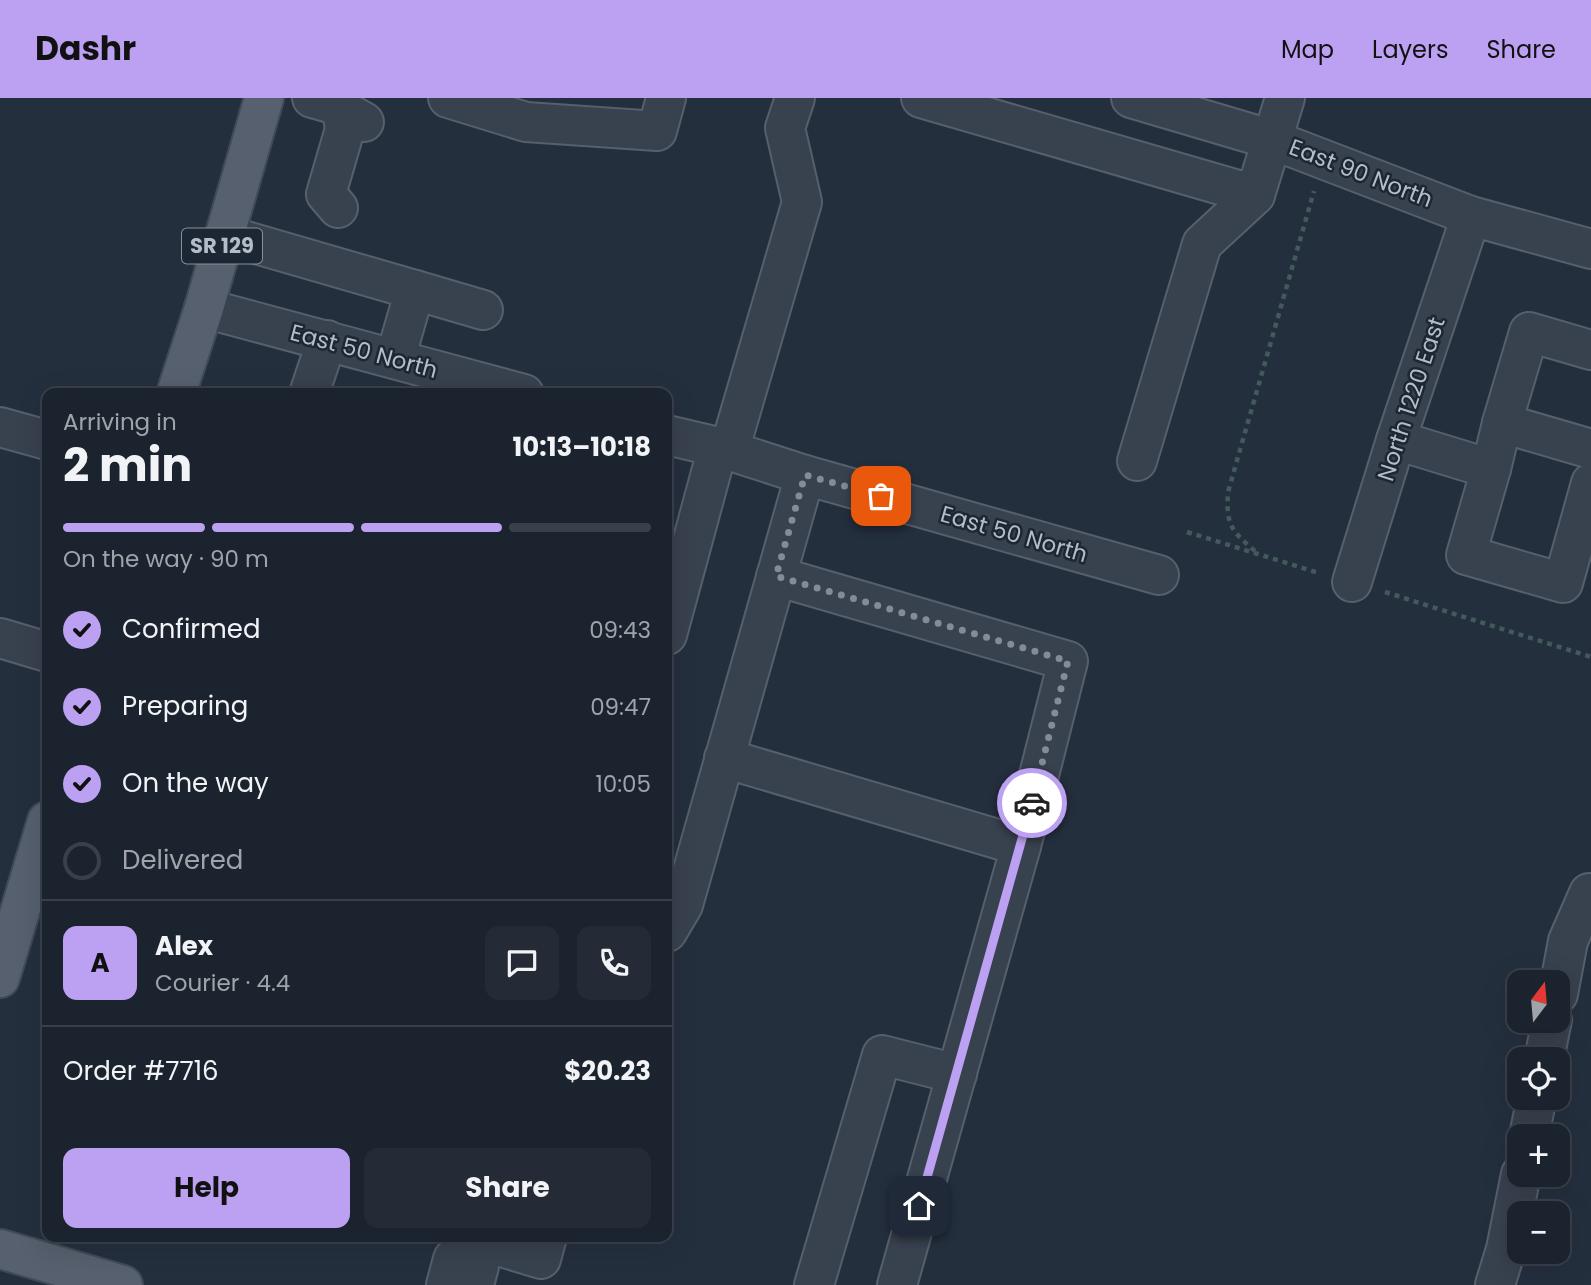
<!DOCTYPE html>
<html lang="en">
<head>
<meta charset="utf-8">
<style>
	body { margin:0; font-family:Poppins,sans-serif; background:#242b36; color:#f1f3f6; height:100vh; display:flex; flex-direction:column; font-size:26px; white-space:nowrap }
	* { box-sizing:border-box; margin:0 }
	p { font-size:23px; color:#a0a4aa }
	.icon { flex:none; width:38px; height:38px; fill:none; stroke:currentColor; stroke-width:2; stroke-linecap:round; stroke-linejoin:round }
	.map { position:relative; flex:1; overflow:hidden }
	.panel { position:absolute; left:42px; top:290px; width:630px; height:854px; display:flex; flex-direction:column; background:#1b232e; border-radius:14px; box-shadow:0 7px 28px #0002,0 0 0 2px #39404a }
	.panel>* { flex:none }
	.needle { width:46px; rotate:16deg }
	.buttons { position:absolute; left:1507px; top:872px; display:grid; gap:14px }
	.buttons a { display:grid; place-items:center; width:63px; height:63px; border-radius:14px; background:#1b232e; box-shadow:0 7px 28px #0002,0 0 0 2px #39404a; font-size:35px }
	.pin { position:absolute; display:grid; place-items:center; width:60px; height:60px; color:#fff; margin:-30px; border-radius:14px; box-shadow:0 4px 10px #0006 }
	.courier { position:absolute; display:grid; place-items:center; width:70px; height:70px; margin:-35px; border:5px solid #bca0f2; border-radius:50%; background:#fff; color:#222; box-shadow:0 2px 9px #0007 }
	.overview em { font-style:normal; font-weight:700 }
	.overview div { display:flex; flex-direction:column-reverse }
	.overview { display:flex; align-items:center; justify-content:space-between; height:119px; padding:0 21px }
	h1 { font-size:46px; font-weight:700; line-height:52px }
	.bar { display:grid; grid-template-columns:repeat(4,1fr); gap:10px 7px; align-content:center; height:84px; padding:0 21px }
	.bar i { height:9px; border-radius:5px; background:#39404a }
	.bar .on { background:#bca0f2 }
	.bar p { grid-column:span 4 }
	.line { display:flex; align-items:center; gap:18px; padding:0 21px; border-top:2px solid #39404a }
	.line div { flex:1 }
	.round { display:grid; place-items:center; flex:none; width:74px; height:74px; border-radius:14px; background:#242b36 }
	ol { padding:0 21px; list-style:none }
	li { display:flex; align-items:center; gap:21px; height:77px }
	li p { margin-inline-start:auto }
	li .icon { padding:7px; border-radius:50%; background:#bca0f2; color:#111; stroke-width:4 }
	li:last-child { color:#a0a4aa }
	li i { width:38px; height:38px; border:4px solid #39404a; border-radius:50% }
	.action { display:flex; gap:14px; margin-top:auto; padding:14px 21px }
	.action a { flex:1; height:80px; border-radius:14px; background:#bca0f2; color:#111; font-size:28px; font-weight:700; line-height:80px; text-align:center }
	.action a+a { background:#242b36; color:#f1f3f6 }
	header { display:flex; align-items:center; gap:42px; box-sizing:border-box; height:98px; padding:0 35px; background:#bca0f2; color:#111 }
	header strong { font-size:33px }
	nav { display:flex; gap:38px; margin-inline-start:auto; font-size:24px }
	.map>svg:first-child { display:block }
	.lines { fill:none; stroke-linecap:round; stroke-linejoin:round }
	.minor-casing { stroke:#565f6c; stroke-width:42 }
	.major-casing { stroke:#414a57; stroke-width:42 }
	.path { stroke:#44595c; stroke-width:4.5; stroke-dasharray:5 5; stroke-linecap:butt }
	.minor { stroke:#38414e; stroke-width:38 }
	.major { stroke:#56606e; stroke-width:38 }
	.done { stroke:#828b98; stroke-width:7; stroke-dasharray:0 12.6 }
	.route { stroke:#bca0f2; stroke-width:9 }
	.labels { text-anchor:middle; stroke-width:5; stroke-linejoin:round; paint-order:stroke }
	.shield { fill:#1d2633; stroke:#878f9c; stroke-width:2 }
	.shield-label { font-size:21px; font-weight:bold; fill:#b4bcc9 }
	.street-label { font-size:23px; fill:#b4bcc9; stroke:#1d2633 }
</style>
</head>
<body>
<header>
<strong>Dashr</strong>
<nav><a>Map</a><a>Layers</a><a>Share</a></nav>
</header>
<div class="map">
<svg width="1591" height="1187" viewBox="0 0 1591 1187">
	<rect width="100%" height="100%" fill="#242f3e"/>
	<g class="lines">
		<g class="minor-casing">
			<g id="minor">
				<path d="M 312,0 L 330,5 L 364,24"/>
				<path d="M 448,0 L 526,24 L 657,33 L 666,0"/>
				<path d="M 921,0 L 1255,97 L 1285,0"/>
				<path d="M 1131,0 L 1273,42 L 1471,118 L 1591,151"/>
				<path d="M 338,110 L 326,96 L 345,31 L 342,12"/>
				<path d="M 225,137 L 415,192 L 395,261"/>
				<path d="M 415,192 L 483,212"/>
				<path d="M 204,210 L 524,296"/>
				<path d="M 309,296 L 327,242"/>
				<path d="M 1502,325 L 1529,234 L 1591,252"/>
				<path d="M 0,329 L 47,342"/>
				<path d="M 667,337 L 718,349 L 805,377 L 1159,477"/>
				<path d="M 1396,342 L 1491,371 L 1502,325 L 1591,351"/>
				<path d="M 729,353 L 802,104 L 785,30 L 795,0"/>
				<path d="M 1137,363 L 1202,146 L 1255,97"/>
				<path d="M 1491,371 L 1466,457 L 1563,485 L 1591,385"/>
				<path d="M 776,478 L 1068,563 L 1021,748"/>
				<path d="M 1352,484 L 1396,342 L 1471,118"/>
				<path d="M 667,537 L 718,349"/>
				<path d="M 0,540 L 47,554"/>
				<path d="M 724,660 L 1021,748 L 897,1187"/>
				<path d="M 667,834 L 683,807 L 805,377"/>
				<path d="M 1558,896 L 1568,843 L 1589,795 L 1591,795"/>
				<path d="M 1544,961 L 1552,922"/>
				<path d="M 1529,1038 L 1537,999"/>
				<path d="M 469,1139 L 541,1161 L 547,1139"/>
				<path d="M 446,1187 L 453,1161 L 471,1155"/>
				<path d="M 474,1187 L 479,1168 L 471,1155 L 476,1139"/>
				<path d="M 814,1187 L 882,957 L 957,976"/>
				<path d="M 1495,1187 L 1506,1151 L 1521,1076"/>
			</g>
		</g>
		<g class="major-casing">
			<g id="major">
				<path d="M 176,296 L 204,210 L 264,0"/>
				<path d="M 0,880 L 47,723"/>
				<path d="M 0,1151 L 123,1187"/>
			</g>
		</g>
		<g class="path">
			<path d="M 1187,434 L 1319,475"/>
			<path d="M 1255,453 C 1230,432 1226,426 1228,394 L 1314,93"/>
			<path d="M 1385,494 L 1591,559"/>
		</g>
		<use href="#minor" class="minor"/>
		<use href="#major" class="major"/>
	</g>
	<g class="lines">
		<path class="done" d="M 881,398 L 805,377 L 776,478 L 1068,563 L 1032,705"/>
		<path class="route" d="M 919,1108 L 1032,705"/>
	</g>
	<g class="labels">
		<rect class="shield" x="182" y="130.5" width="80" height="35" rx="5"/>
		<g class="shield-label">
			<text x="222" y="155">SR 129</text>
		</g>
		<g class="street-label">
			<text transform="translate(1361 75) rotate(21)" y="8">East 90 North</text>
			<text transform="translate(364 253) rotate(15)" y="8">East 50 North</text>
			<text transform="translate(1411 301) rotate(-72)" y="8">North 1220 East</text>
			<text transform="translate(1014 436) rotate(16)" y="8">East 50 North</text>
		</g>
	</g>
</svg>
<div class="buttons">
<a><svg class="needle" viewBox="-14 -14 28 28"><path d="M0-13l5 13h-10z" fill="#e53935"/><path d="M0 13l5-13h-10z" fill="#a0a4aa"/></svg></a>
<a><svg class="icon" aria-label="locate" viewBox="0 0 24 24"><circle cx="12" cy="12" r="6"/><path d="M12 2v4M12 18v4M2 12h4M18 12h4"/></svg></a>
<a>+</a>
<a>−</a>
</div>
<div class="pin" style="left:881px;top:398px;background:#ea580c"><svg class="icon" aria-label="bag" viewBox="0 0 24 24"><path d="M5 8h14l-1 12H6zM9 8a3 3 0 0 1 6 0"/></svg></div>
<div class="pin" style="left:919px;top:1108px;background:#1f2937"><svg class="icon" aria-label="home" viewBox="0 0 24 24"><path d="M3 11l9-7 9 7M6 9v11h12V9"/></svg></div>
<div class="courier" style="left:1032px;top:705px"><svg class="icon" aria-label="car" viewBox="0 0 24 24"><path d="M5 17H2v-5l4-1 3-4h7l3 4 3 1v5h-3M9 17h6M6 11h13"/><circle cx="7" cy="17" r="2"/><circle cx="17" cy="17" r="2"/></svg></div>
<section class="panel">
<div class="overview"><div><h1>2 min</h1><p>Arriving in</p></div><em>10:13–10:18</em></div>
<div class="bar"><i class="on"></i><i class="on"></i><i class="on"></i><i></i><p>On the way · 90 m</p></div>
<ol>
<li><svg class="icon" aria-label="check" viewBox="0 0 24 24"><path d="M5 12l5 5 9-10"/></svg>Confirmed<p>09:43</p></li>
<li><svg class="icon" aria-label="check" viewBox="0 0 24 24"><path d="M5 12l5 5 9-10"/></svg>Preparing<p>09:47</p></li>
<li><svg class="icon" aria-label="check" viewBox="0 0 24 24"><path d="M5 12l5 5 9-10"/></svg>On the way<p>10:05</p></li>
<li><i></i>Delivered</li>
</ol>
<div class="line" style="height:126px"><b class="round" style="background:#bca0f2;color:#111">A</b><div><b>Alex</b><p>Courier · 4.4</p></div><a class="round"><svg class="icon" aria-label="chat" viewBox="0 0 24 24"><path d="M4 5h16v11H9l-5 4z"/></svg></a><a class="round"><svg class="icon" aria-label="phone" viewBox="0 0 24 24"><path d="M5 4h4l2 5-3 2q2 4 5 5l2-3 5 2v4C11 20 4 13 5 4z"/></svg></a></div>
<div class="line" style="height:91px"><div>Order #7716</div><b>$20.23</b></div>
<div class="action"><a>Help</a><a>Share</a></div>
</section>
</div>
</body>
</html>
